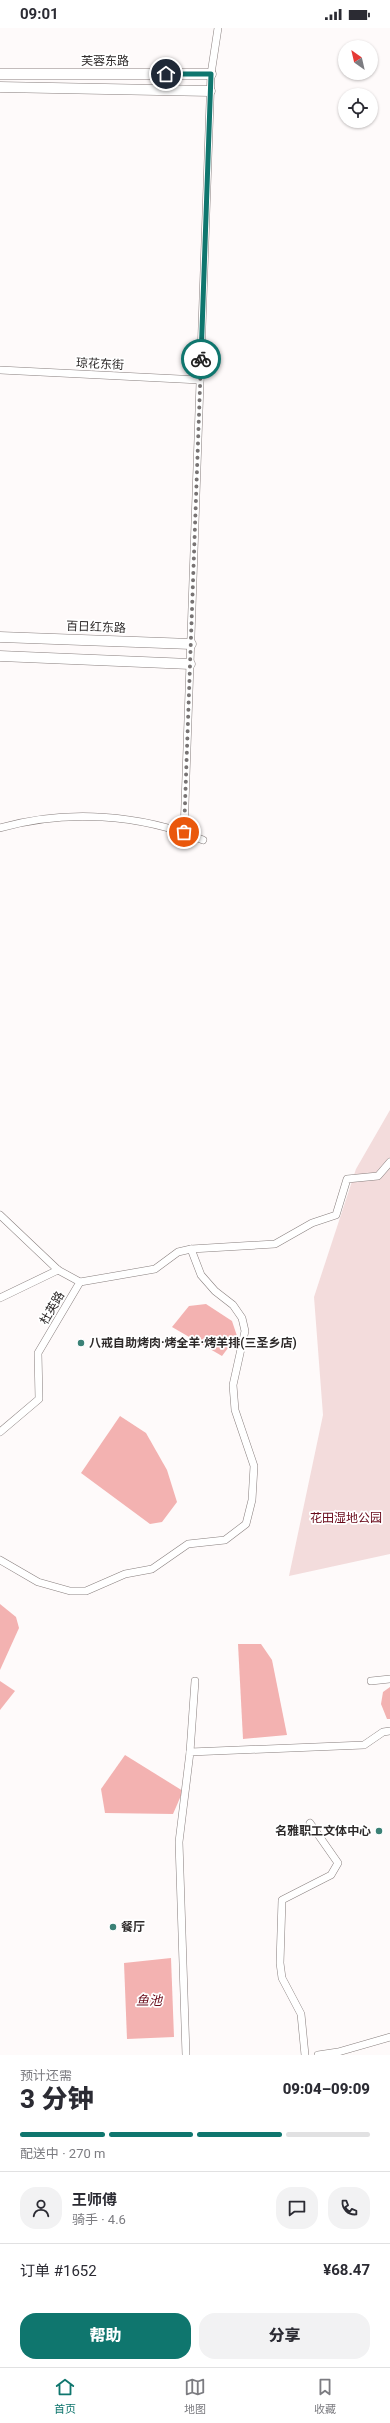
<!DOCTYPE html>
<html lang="zh">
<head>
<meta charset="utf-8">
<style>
	body { margin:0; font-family:Roboto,"Noto Sans SC",sans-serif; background:#f2f2f3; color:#2b2b33; height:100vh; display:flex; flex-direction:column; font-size:15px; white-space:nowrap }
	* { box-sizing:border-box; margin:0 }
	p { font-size:13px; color:#7c7c81 }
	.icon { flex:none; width:22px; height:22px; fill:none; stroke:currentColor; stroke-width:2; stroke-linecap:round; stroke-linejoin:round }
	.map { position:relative; height:2027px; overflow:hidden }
	.details { display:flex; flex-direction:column; background:#fff; flex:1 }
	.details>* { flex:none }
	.needle { width:26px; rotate:326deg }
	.tools { position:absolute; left:338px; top:12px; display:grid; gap:8px }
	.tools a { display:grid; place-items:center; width:40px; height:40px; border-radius:50%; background:#fff; box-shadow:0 1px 3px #0004; font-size:20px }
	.pin { position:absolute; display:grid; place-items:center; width:34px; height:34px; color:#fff; margin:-17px; border:2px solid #fff; border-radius:50%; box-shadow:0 1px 4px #0007 }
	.courier { position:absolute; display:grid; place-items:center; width:40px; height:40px; margin:-20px; border:3px solid #0f766e; border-radius:50%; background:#fff; color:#222; box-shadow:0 1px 5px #0007 }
	.head em { font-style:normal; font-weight:800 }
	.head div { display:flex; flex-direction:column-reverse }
	.head { display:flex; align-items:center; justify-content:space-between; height:68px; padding:0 20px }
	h1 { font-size:26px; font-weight:800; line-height:30px }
	.bar { display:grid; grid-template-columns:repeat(4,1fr); gap:6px 4px; align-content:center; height:48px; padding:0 20px }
	.bar i { height:5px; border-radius:3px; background:#e1e1e2 }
	.bar .selected { background:#0f766e }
	.bar p { grid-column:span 4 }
	.line { display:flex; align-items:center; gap:10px; padding:0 20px; border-top:1px solid #e1e1e2 }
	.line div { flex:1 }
	.round { display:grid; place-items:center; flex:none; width:42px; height:42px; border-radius:16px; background:#f2f2f3 }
	.primary-button { display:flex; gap:8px; margin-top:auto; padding:8px 20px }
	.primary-button a { flex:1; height:46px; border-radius:16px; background:#0f766e; color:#fff; font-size:16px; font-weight:800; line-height:46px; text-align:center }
	.primary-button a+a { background:#f2f2f3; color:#2b2b33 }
	.status { display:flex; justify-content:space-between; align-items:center; height:28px; padding:0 20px; background:#fff; direction:ltr }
	.status svg { height:11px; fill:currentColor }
	.menu { display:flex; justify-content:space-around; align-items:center; height:56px; border-top:1px solid #e1e1e2; background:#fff; font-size:11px; color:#7c7c81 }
	.menu a { display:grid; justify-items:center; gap:2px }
	.menu .selected { color:#0f766e }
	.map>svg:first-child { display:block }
	.green { fill:#f3dcdc }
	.water { fill:#f3b2b1 }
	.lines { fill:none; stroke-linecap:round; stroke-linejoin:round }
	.street-casing { stroke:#887f7e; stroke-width:8 }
	.secondary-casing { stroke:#887f7e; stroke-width:11 }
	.street { stroke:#fff; stroke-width:7 }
	.secondary { stroke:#fff; stroke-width:10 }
	.done { stroke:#777373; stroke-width:4; stroke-dasharray:0 7.2 }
	.route { stroke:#0f766e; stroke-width:5 }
	.poi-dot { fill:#3b8176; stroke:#fff; stroke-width:1.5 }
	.labels { text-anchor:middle; stroke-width:3.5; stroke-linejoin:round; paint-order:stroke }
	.street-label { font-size:12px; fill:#2e2a2a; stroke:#fff }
	.poi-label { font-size:12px; font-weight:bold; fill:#2e2a2a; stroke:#fff; text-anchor:start }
	.park-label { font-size:12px; fill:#680919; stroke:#fff }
	.water-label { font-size:13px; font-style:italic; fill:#690a1a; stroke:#fff }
</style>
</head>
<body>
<div class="status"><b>09:01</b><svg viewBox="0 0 49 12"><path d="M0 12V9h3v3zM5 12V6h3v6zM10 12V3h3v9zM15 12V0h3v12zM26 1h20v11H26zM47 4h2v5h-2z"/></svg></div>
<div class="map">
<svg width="390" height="2027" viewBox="0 0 390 2027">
	<rect width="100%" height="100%" fill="#fefafa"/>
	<path class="green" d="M 390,1082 L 390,1526 L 289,1548 L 323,1387 L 314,1269 L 356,1141 Z"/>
	<g class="water">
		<path d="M 206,1276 L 232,1293 L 237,1308 L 222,1328 L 172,1299 L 189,1278 Z"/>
		<path d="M 120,1388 L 146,1405 L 167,1442 L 177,1474 L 162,1494 L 150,1496 L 81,1445 Z"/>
		<path d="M 0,1576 L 16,1589 L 19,1600 L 0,1642 Z"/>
		<path d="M 238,1616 L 261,1616 L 272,1632 L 287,1707 L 243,1711 Z"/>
		<path d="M 0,1653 L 15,1663 L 0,1682 Z"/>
		<path d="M 390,1659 L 390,1691 L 387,1691 L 381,1676 L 383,1664 Z"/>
		<path d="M 125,1727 L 183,1763 L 173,1786 L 105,1785 L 101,1761 Z"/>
		<path d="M 171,1930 L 174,2009 L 127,2011 L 124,1935 Z"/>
	</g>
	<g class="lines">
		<g class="street-casing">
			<g id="street">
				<path d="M 0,342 L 200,352"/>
				<path d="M 0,800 C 66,781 140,786 203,812"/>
				<path d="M 184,804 L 211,46 L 218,0"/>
				<path d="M 0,1187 L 58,1242 L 80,1254 L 38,1325 L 39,1371 L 0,1404"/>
				<path d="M 80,1254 L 155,1241 L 178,1224 L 191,1221 L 275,1216 L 312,1195 L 336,1187 L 347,1151 L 378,1148 L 390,1134"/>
				<path d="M 0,1270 L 58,1242"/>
				<path d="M 0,1532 L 38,1554 L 70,1563 L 86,1563 L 125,1546 L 152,1541 L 188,1516 L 225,1512 L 246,1496 L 252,1472 L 254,1438 L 235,1382 L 233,1357 L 245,1303 L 242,1290 L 233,1277 L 215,1263 L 201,1247 L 191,1221"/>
				<path d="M 371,1653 L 390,1651"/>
				<path d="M 190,1724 L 195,1653"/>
				<path d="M 186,2027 L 179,1814 L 190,1724 L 364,1717 L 383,1704 L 390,1703"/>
				<path d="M 305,2027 L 301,1986 L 282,1950 L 280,1935 L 282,1872 L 331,1847 L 338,1835 L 310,1795"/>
				<path d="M 318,2027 L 338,2024 L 390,2009"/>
			</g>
		</g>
		<g class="secondary-casing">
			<g id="secondary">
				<path d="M 0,46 L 211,46"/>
				<path d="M 0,59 L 210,63"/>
				<path d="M 0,609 L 191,616"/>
				<path d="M 0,628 L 190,636"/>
			</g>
		</g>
		<use href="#street" class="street"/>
		<use href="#secondary" class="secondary"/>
	</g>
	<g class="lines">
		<path class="done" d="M 184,804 L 201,331"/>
		<path class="route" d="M 166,46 L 211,46 L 201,331"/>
	</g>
	<g class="poi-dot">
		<circle cx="81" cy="1315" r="4"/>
		<circle cx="379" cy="1803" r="4"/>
		<circle cx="113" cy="1899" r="4"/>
	</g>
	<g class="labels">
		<g class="street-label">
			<text x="105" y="37">芙蓉东路</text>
			<text transform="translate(100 336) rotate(3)" y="4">琼花东街</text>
			<text transform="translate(96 599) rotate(2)" y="4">百日红东路</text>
			<text transform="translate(52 1280) rotate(-60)" y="4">杜英路</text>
		</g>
		<g class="poi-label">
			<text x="89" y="1319">八戒自助烤肉·烤全羊·烤羊排(三圣乡店)</text>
			<text x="371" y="1807" text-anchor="end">名雅职工文体中心</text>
			<text x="121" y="1903">餐厅</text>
		</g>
		<g class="park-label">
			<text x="346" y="1494">花田湿地公园</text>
		</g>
		<g class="water-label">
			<text x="149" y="1977">鱼池</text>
		</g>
	</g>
</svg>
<div class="tools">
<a><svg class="needle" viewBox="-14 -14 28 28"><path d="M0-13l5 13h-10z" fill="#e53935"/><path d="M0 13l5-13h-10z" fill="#7c7c81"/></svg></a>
<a><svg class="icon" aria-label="locate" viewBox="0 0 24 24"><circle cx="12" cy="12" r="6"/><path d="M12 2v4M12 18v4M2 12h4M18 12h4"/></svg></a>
</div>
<div class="pin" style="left:184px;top:804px;background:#ea580c"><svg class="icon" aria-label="bag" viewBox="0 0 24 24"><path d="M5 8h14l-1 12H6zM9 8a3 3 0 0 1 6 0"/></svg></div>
<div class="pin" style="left:166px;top:46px;background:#1f2937"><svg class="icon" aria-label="home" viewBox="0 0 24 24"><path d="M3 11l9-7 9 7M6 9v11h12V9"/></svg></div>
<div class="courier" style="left:201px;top:331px"><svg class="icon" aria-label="bike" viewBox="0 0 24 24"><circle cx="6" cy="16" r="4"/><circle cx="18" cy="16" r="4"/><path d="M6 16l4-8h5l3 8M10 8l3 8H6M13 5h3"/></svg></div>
</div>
<section class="details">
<div class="head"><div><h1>3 分钟</h1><p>预计还需</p></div><em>09:04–09:09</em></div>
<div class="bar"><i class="selected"></i><i class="selected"></i><i class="selected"></i><i></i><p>配送中 · 270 m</p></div>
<div class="line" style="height:72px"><a class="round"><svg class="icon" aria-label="person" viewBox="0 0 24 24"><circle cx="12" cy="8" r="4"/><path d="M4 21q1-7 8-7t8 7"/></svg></a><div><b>王师傅</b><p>骑手 · 4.6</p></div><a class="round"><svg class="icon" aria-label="chat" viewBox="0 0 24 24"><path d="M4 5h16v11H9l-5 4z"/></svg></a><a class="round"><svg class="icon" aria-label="phone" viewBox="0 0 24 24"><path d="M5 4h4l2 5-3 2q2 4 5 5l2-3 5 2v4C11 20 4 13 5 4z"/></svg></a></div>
<div class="line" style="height:52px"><div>订单 #1652</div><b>¥68.47</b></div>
<div class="primary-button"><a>帮助</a><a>分享</a></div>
</section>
<nav class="menu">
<a class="selected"><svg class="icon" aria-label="home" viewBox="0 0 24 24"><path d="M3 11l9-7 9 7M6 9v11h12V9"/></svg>首页</a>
<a><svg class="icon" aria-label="map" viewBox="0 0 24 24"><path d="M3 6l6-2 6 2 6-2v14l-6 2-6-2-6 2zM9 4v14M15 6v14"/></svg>地图</a>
<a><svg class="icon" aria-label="saved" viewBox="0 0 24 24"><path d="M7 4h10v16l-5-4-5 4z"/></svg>收藏</a>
</nav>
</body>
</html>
